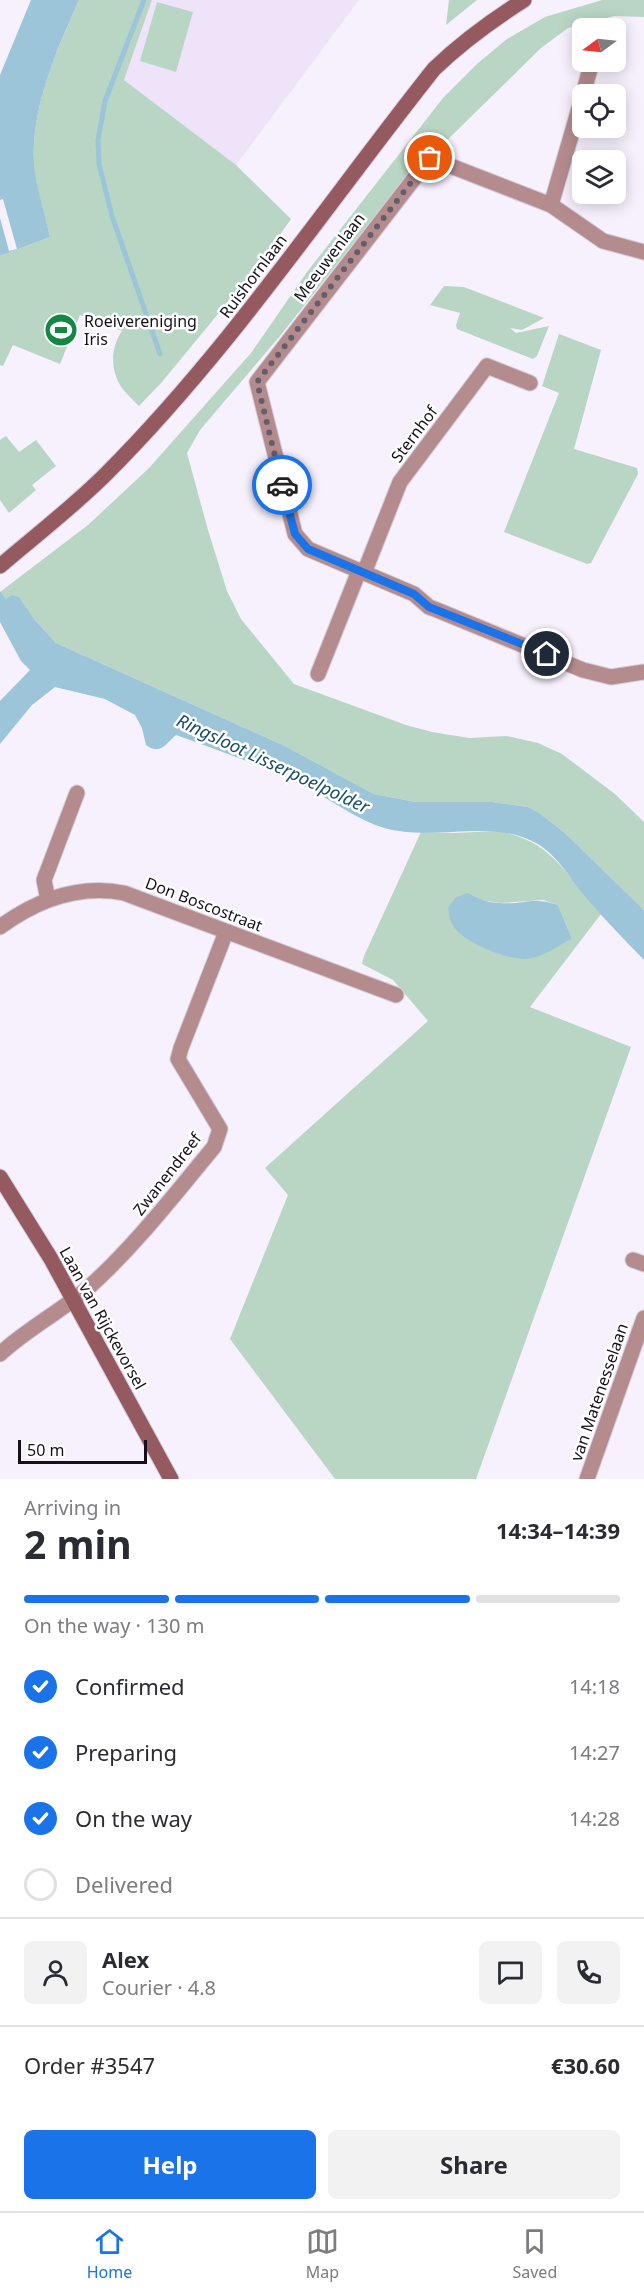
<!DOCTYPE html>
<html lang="en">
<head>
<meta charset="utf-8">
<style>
	body { margin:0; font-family:"Noto Sans",sans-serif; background:#f2f2f3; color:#2b2b33; height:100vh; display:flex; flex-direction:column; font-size:22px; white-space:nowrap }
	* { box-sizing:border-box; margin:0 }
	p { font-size:20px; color:#7c7c81 }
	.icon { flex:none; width:33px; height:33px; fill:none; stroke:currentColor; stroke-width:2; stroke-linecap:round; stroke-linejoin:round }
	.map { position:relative; height:1479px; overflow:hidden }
	.drawer { display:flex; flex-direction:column; background:#fff; flex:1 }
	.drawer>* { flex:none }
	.needle { width:39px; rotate:255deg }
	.tools { position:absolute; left:572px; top:18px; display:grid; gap:12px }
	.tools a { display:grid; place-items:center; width:54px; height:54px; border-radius:9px; background:#fff; box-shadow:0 3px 15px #0003; font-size:30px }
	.scale { position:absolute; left:18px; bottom:15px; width:129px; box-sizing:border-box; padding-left:6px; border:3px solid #16101b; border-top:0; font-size:16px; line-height:21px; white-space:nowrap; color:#16101b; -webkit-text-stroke:4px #fff; paint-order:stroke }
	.pin { position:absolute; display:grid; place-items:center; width:51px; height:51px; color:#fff; margin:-26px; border:3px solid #fff; border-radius:50%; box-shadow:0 2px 6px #0007 }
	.courier { position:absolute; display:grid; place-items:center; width:60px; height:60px; margin:-30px; border:4px solid #1a73e8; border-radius:50%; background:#fff; color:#222; box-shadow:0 2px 8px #0007 }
	.summary em { font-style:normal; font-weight:700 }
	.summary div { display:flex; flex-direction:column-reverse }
	.summary { display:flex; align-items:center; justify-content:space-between; height:102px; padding:0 24px }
	h1 { font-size:39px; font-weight:700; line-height:45px }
	.bar { display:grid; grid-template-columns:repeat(4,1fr); gap:9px 6px; align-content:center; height:72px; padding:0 24px }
	.bar i { height:8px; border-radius:4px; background:#e1e1e2 }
	.bar .active { background:#1a73e8 }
	.bar p { grid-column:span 4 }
	.line { display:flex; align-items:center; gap:15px; padding:0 24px; border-top:2px solid #e1e1e2 }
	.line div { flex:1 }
	.round { display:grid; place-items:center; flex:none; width:63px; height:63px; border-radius:9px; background:#f2f2f3 }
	ol { padding:0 24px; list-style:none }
	li { display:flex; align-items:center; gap:18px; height:66px }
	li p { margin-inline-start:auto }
	li .icon { padding:6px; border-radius:50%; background:#1a73e8; color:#fff; stroke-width:4 }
	li:last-child { color:#7c7c81 }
	li i { width:33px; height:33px; border:3px solid #e1e1e2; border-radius:50% }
	.action { display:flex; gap:12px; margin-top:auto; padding:12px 24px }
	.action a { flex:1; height:69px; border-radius:9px; background:#1a73e8; color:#fff; font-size:24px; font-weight:700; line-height:69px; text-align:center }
	.action a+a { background:#f2f2f3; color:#2b2b33 }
	.menu { display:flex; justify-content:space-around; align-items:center; height:84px; border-top:2px solid #e1e1e2; background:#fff; font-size:16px; color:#7c7c81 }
	.menu a { display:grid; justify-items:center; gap:3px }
	.menu .active { color:#1a73e8 }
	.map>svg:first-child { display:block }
	.built { fill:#efe3fa }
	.green { fill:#b9d6c4; fill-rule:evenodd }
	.water { fill:#9cc5d9 }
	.pier { fill:#f7f0fd }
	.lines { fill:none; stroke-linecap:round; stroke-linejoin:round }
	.stream { stroke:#9cc5d9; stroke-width:5 }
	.street-casing { stroke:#d3ccd9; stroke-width:17 }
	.secondary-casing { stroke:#d3ccd9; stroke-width:17 }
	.street { stroke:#b58c8e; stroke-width:15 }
	.secondary { stroke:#945a5f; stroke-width:15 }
	.done { stroke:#655e6a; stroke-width:6; stroke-dasharray:0 10.8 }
	.route { stroke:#1a73e8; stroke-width:8 }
	.labels { text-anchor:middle; stroke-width:5; stroke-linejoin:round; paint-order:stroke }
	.street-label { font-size:16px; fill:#16101b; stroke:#fff }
	.poi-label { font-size:16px; fill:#16101b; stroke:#fff; text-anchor:start }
	.water-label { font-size:18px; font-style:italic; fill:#1a4e64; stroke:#fff }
</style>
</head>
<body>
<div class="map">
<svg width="644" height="1479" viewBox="0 0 644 1479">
	<rect width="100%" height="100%" fill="#f7f0fd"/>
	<path class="built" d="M 152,0 L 359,0 L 236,165 L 124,80 Z"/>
	<g class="green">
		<path d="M 79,0 L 152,0 L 124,80 L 236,165 L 291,219 L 259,264 L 162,382 L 139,406 C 133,400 125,393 120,385 C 110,368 111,347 122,331 L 80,315 L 60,364 L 13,345 L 3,366 L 0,365 L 0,256 L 50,237 C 45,213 35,188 34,164 C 31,107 56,52 79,0 Z"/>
		<path d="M 449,0 L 477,0 L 446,25 Z"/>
		<path d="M 602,0 L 644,0 L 644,17 L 614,16 L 568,28 L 541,48 L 435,152 L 425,153 L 280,336 L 200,430 L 187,453 L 208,530 L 227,591 L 241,619 L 294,684 L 406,725 L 432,732 L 469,738 L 507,736 L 538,743 L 562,754 L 615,794 L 644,822 L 644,910 L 565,833 L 538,812 L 528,807 L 492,802 L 416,802 L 374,794 L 285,746 L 56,643 L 35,620 L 20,598 L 6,599 L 0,592 L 88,525 L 149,468 L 251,353 L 307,272 L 443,98 L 478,63 L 507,39 L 545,17 Z"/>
		<path d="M 157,2 L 193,12 L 176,72 L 140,61 Z"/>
		<path d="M 444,286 L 464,287 L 544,318 L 522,330 L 510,328 L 516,333 L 549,326 L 537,356 L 533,359 L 457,329 L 456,325 L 460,313 L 430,305 Z"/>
		<path d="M 559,334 L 601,350 L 574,449 L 637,468 L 638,474 L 591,563 L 587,564 L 504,532 L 559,393 L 542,386 Z"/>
		<path d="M 6,436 L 19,452 L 36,440 L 56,466 L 32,485 L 36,490 L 9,513 L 0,500 L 0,440 Z"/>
		<path d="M 497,831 C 553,840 566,876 601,914 L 530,1007 L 631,1047 L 476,1479 L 335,1479 L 230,1339 L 288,1195 L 265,1168 L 428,1021 L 393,980 L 362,964 L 364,956 L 421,832 L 454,833 ZM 480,900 L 500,903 L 543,900 L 558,905 L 572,939 C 538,955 537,961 498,954 Z"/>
	</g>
	<g class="water">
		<path d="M 31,0 L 79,0 C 56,52 31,107 34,164 C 36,188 45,213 50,237 L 0,256 L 0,75 Z"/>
		<path d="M 0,591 L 6,599 L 12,595 L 20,598 L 35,620 L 56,643 L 285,746 L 374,794 L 416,802 L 492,802 L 528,807 L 538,812 L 565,833 L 644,910 L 644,960 C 625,940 606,921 588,900 C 571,881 559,856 536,843 C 491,818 433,842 384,828 C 357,820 332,800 307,788 C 265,766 220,751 176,735 C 166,743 161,756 146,745 L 142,728 L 135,715 L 105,699 L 55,687 L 32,705 L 0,744 L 0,701 L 30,670 L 21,661 L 0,622 Z"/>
		<path d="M 467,893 C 477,898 488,903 500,903 C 523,905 533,896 558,905 L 572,939 C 557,946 541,959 524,959 C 504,959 459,941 451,922 C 449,918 449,912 448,908 L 455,898 Z"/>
	</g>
	<path class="pier" d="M 3,199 L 17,249 L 9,251 L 0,218 L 0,200 Z"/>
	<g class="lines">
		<path class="stream" d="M 144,0 L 105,101 L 98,140 L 99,164 L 112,216 L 160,354"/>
		<g class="street-casing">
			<g id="street">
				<path d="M 583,94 L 592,62"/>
				<path d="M 551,205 L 582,98"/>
				<path d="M 644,252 L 603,241 L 551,205 L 430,158 L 257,382 L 295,534 L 308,549 L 414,594 L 429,607 L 437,610 L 583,670 L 611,677 L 644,672"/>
				<path d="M 364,573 L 400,482 L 487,366 L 530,383"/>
				<path d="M 318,674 L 359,571"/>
				<path d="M 48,900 L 44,880 L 77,793"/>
				<path d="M 0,927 C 37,900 78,884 124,893 L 396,995"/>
				<path d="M 633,1260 L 644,1264"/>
				<path d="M 0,1354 C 27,1329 60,1312 88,1288 C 135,1246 174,1195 214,1147 L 220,1129 L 178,1059 L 181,1048 L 226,932"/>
				<path d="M 587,1479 L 644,1318"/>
			</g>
		</g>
		<g class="secondary-casing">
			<g id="secondary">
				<path d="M 0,566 C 35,536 73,507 106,474 C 229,351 326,205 434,69 C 462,42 491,21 524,0"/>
				<path d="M 0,1177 L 51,1259 L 171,1479"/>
			</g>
		</g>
		<use href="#street" class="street"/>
		<use href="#secondary" class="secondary"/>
	</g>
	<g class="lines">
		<path class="done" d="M 282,485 L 257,382 L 430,158"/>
		<path class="route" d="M 282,485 L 295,534 L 308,549 L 414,594 L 429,607 L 547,654"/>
	</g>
	<defs>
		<g id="stadium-disc" transform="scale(1.725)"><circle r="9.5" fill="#128842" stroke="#fff"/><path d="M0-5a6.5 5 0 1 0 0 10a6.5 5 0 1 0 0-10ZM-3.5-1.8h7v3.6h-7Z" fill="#fff"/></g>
	</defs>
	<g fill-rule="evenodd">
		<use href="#stadium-disc" x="61" y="330"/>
	</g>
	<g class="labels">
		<g class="street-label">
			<text transform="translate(329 257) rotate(-53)" y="6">Meeuwenlaan</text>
			<text transform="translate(253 276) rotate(-53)" y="6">Ruishornlaan</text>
			<text transform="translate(414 434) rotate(-53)" y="6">Sternhof</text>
			<text transform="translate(204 904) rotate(21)" y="6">Don Boscostraat</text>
			<text transform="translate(167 1174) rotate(-52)" y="6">Zwanendreef</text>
			<text transform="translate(103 1318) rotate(61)" y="6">Laan van Rijckevorsel</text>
			<text transform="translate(599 1392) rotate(-71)" y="6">van Matenesselaan</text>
		</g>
		<g class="poi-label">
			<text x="84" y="327">Roeivereniging<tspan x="84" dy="18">Iris</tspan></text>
		</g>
		<g class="water-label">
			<text transform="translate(273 764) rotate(25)" y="6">Ringsloot Lisserpoelpolder</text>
		</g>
	</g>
</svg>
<div class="tools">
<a><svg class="needle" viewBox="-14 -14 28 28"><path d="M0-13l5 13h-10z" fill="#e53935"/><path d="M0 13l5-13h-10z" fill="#7c7c81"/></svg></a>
<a><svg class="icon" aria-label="locate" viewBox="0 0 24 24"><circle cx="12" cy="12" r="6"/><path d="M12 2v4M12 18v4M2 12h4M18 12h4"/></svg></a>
<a><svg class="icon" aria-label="layers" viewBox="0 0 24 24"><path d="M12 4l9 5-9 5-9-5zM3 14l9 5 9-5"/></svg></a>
</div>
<div class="scale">50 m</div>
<div class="pin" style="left:430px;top:158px;background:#ea580c"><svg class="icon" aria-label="bag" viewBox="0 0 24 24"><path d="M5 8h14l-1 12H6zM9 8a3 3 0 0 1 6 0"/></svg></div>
<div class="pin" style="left:547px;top:654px;background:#1f2937"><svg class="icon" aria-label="home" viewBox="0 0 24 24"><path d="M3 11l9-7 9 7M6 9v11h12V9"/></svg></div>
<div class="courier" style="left:282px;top:485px"><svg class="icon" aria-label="car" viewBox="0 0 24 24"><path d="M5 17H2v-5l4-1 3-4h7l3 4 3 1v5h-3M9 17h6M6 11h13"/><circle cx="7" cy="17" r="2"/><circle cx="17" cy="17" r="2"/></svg></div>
</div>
<section class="drawer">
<div class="summary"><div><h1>2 min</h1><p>Arriving in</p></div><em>14:34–14:39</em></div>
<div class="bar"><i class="active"></i><i class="active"></i><i class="active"></i><i></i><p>On the way · 130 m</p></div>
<ol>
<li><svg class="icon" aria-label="check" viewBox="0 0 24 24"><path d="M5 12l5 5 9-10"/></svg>Confirmed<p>14:18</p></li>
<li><svg class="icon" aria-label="check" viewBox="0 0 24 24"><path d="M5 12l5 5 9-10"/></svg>Preparing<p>14:27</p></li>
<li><svg class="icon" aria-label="check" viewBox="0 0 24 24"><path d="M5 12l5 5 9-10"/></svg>On the way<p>14:28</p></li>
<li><i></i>Delivered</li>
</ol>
<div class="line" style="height:108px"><a class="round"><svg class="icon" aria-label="person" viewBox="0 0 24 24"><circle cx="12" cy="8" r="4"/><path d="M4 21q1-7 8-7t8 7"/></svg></a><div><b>Alex</b><p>Courier · 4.8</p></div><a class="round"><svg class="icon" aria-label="chat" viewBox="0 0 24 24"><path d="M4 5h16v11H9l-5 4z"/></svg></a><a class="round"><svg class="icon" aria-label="phone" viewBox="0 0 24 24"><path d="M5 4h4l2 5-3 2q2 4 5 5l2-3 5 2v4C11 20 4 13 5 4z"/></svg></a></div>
<div class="line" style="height:78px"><div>Order #3547</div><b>€30.60</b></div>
<div class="action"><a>Help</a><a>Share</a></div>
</section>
<nav class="menu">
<a class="active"><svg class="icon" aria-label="home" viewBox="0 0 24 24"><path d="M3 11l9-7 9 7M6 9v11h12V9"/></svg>Home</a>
<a><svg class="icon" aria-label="map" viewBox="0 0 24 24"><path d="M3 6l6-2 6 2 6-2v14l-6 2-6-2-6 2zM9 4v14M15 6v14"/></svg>Map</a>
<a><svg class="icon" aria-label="saved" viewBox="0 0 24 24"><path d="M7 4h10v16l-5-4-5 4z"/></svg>Saved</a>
</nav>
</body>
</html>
